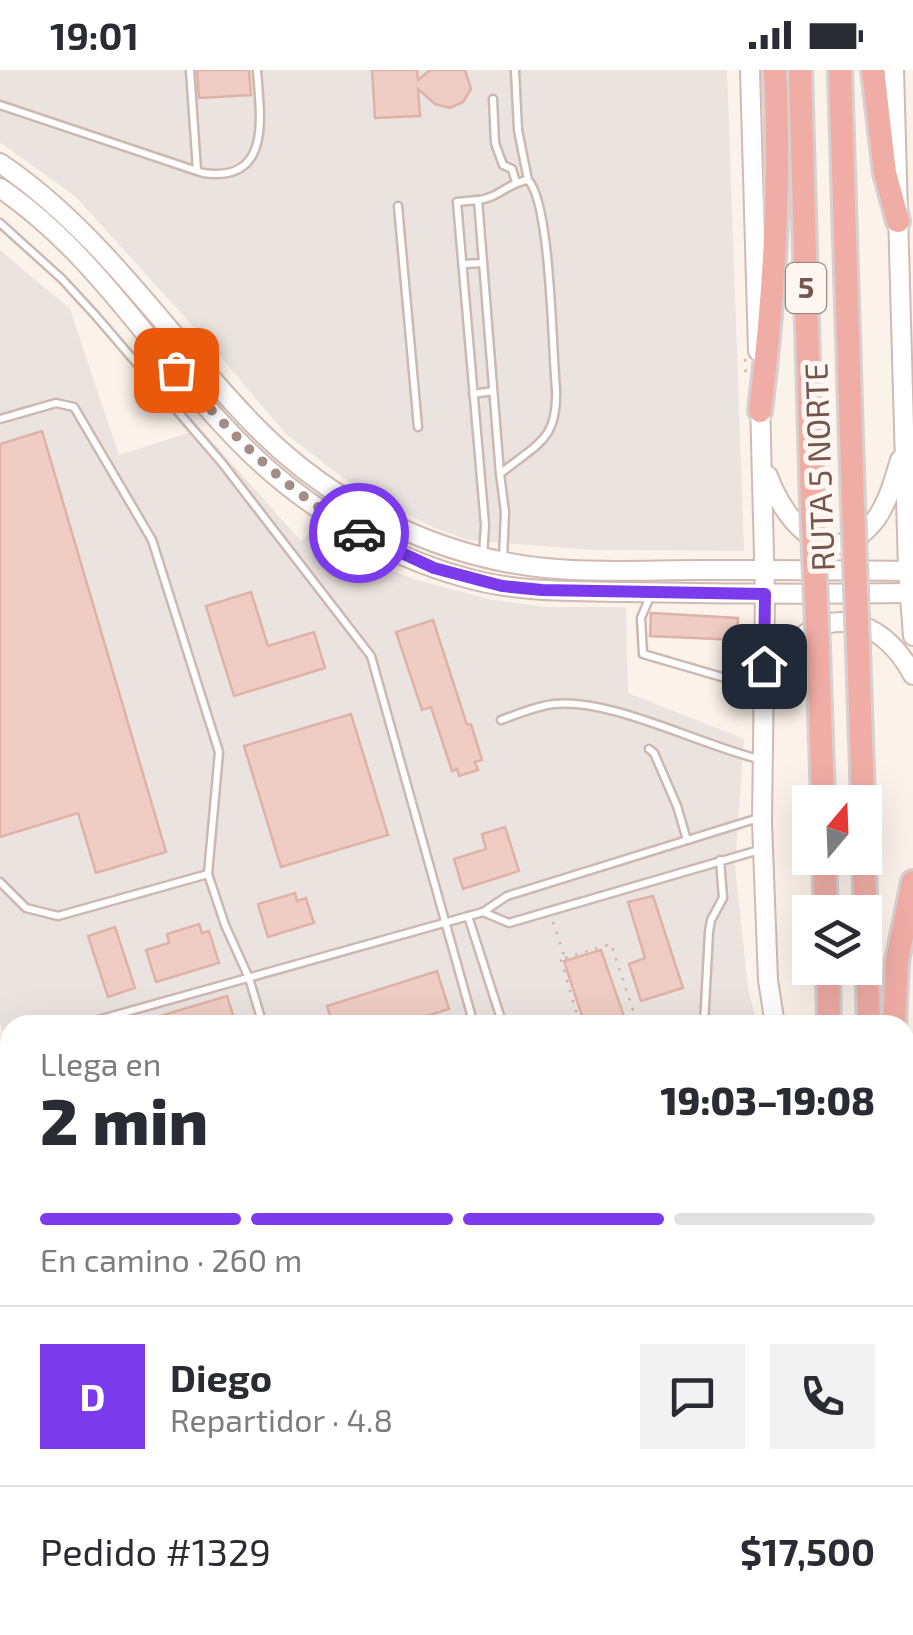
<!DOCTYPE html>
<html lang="es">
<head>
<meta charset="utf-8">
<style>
	body { margin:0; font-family:"Exo 2",sans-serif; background:#f2f2f3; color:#2b2b33; height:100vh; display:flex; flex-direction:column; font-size:38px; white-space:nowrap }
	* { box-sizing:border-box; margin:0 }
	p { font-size:32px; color:#7c7c81 }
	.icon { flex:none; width:55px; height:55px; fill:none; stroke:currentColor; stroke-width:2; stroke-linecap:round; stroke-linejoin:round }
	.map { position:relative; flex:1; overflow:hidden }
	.side { position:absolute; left:0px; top:945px; width:915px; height:620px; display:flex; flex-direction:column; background:#fff; border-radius:30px 30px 0 0; box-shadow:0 10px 40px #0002 }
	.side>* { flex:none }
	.needle { width:65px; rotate:19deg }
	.fabs { position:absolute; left:792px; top:715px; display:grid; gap:20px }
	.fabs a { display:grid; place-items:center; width:90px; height:90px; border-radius:0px; background:#fff; box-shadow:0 10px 40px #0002; font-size:50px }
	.pin { position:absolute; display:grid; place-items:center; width:85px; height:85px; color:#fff; margin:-42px; border-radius:20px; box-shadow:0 5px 15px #0006 }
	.courier { position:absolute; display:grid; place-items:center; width:100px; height:100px; margin:-50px; border:8px solid #7c3aed; border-radius:50%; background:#fff; color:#222; box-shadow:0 2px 12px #0007 }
	.head em { font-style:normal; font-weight:800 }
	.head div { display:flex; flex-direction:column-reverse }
	.head { display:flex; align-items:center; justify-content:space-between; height:170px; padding:0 40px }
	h1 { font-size:65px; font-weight:800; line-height:75px }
	.bar { display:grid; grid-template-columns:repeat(4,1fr); gap:15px 10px; align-content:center; height:120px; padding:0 40px }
	.bar i { height:12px; border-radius:8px; background:#e1e1e2 }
	.bar .active { background:#7c3aed }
	.bar p { grid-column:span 4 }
	.line { display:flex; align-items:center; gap:25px; padding:0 40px; border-top:2px solid #e1e1e2 }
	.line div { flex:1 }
	.round { display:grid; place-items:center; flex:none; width:105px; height:105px; border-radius:0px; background:#f2f2f3 }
	.status { display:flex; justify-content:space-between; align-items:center; height:70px; padding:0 50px; background:#fff; direction:ltr }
	.status svg { height:28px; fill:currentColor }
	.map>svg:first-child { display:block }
	.industrial { fill:#ebe3e0 }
	.building { fill:#efcdc4; stroke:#e0b2a5; stroke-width:2.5 }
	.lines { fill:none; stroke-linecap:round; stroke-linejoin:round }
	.service-casing { stroke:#cdb8b1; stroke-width:11 }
	.minor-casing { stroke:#cdb8b1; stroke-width:18 }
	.secondary-casing { stroke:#d1bab1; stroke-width:22 }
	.motorway-casing { stroke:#d8d0ce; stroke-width:28 }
	.path { stroke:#d4b0a6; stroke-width:2.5; stroke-dasharray:2.5 8; stroke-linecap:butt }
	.service { stroke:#fff; stroke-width:6 }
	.minor { stroke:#fff; stroke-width:12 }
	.secondary { stroke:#fff; stroke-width:18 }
	.motorway { stroke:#f0ada6; stroke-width:22 }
	.rail { stroke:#b3a8c5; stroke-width:4; stroke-dasharray:15 10; stroke-linecap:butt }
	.motorway-bridge-casing { stroke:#d8d0ce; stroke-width:28; stroke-linecap:butt }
	.motorway-bridge { stroke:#f0ada6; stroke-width:22 }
	.done { stroke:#a38d85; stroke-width:10; stroke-dasharray:0 18 }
	.route { stroke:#7c3aed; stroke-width:12 }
	.labels { text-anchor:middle; stroke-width:10; stroke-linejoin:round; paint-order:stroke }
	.shield { fill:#fef6f0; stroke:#9d867f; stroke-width:2.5 }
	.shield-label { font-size:30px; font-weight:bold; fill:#74564f }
	.street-label { font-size:32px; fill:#74564f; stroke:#fef6f0 }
</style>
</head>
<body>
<div class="status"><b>19:01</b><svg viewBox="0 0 49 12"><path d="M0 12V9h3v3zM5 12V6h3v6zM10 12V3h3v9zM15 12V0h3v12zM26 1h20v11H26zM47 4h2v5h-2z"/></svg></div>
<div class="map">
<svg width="913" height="1565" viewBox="0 0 913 1565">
	<rect width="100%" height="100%" fill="#fbf2ea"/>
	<g class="industrial">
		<path d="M 0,0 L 727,0 L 744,481 L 593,480 L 468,470 L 430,456 L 346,410 L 286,364 L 219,285 L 76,127 L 0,72 Z"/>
		<path d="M 0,180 L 70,239 L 119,385 L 201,359 L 301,471 L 314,460 L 362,487 L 413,509 L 492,530 L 546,537 L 626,537 L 628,623 L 744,669 L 735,797 L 748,918 L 757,955 L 10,955 L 10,1180 L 0,1149 L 0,969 L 4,967 L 0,952 Z"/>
		<path d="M 122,1555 L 793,1555 L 793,1565 L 127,1565 Z"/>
	</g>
	<g class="building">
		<path d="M 197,0 L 249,0 L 251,25 L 199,28 Z"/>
		<path d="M 372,0 L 417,0 L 418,10 L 430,0 L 465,0 L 471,19 L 463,32 L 450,38 L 435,34 L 418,19 L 420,46 L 375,48 Z"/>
		<path d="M 42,361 L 166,782 L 96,803 L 78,743 L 0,767 L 0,374 Z"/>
		<path d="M 251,522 L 268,576 L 314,562 L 325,598 L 234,626 L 206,536 Z"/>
		<path d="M 651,543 L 738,548 L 737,570 L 650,566 Z"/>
		<path d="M 433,550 L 467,655 L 471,654 L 482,690 L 475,692 L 478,700 L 459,706 L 457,699 L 452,701 L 431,637 L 422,640 L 396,562 Z"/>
		<path d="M 351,644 L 388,765 L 281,797 L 244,676 Z"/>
		<path d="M 505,757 L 519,801 L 463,819 L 454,789 L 486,779 L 482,764 Z"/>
		<path d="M 295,823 L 297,831 L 306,828 L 314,853 L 268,867 L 258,834 Z"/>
		<path d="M 653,826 L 683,918 L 641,931 L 629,894 L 645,888 L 628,832 Z"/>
		<path d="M 199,854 L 202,863 L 209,861 L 219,893 L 156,912 L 146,880 L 169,873 L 167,864 Z"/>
		<path d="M 115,857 L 135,918 L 108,927 L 88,866 Z"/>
		<path d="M 601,880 L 627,955 L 585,955 L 564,891 Z"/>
		<path d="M 437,901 L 449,939 L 398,955 L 333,955 L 327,936 Z"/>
		<path d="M 227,926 L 236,955 L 141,955 L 140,952 Z"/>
		<path d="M 194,1555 L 652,1555 L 655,1565 L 197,1565 Z"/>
	</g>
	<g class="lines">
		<g class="service-casing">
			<g id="service">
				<path d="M 190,0 L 197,100"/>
				<path d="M 515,0 L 518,60 L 528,110"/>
				<path d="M 493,29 L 495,73 L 503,95 L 512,99 L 516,112"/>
				<path d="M 0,35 L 203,103 C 273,113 260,45 257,0"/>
				<path d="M 478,130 C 497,129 509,112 528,110 C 551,133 552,280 556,319 C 558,371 537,373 500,404 L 505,442 L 503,489"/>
				<path d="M 398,136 L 418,357"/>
				<path d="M 0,153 L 62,209 L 96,246 L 222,393 L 371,586 L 474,955"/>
				<path d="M 463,194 L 483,193"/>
				<path d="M 473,324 L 493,321"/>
				<path d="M 0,349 L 56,333 L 74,337 L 152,470 L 219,682 L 208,804 L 225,855 L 249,908 L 263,955"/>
				<path d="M 483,486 L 485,455 L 457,132 L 478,130 L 500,404"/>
				<path d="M 651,524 L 641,548 L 643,584 L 763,619"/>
				<path d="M 501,650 C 518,644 536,636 554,634 C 612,628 700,675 759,689"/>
				<path d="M 649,679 L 654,683 L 677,736 L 687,770"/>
				<path d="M 759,780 L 509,853 L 483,842 L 507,826 L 752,750 L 760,752"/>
				<path d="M 0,812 L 26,838 L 58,846 L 208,804"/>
				<path d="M 468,846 L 503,955"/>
				<path d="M 80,955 L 483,842"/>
				<path d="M 704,955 L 709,862 L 711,850 L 723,828 L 720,790"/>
				<path d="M 0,982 L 10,974"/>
				<path d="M 0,1094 L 10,1125"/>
				<path d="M 174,1555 L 177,1565"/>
				<path d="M 670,1555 L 673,1565"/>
			</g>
		</g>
		<g class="minor-casing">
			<g id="minor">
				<path d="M 0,1475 L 10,1505"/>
				<path d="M 16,1565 L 23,1555"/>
			</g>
		</g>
		<g class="secondary-casing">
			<g id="secondary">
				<path d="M 750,0 L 758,281"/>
				<path d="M 894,0 L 908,501 L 913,566"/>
				<path d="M 0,93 C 105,164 170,270 257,358 C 333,435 437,487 545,498 C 597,503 651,500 703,500 C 772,500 840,500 908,501"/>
				<path d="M 0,118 C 100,186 159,293 244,377 C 303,436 383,485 463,507 C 517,523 574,521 629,522 C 723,524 816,524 910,523"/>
				<path d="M 760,332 L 765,524 L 762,752 L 768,910 L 775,955"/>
				<path d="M 768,406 C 785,453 831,507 876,449 C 888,432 894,410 900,390"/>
				<path d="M 769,622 C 793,537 871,527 913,605"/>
				<path d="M 815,1555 L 816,1565"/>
			</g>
		</g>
		<g class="motorway-casing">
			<g id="motorway">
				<path d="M 800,0 L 812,435"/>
				<path d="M 840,0 L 853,434"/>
				<path d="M 873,0 L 885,103 L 898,151"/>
				<path d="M 760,341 C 774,228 781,114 775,0"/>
				<path d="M 858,577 L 863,732"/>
				<path d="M 818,579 L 823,732"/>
				<path d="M 824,788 L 826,842"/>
				<path d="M 864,788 L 869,955"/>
				<path d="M 828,898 L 829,955"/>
				<path d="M 894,955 L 897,891 L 913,812"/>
				<path d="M 848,1555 L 848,1565"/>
				<path d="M 887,1555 L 888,1565"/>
			</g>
		</g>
		<g class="path">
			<path d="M 745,289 L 746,306"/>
			<path d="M 553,852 L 565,888 L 561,890 L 580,955"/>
			<path d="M 565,888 L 611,874 L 638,955"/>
		</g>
		<use href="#service" class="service"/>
		<use href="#minor" class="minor"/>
		<use href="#secondary" class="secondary"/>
		<use href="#motorway" class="motorway"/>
		<g class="rail">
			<path d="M 0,1197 L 10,1230"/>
			<path d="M 111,1555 L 114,1565"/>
			<path d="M 129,1555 L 133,1565"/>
		</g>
		<g class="motorway-bridge-casing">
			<g id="motorway-bridge">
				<path d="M 853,434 L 858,577"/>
				<path d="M 812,435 L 818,579"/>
			</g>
		</g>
		<use href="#motorway-bridge" class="motorway-bridge"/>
	</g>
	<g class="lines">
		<path class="done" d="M 176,300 C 231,364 285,421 359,463"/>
		<path class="route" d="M 359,463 L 434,498 L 502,516 L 542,520 L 765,524 L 764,596"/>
	</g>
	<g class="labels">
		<rect class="shield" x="786" y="193" width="40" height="50" rx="8"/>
		<g class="shield-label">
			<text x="806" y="228">5</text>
		</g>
		<g class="street-label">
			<text transform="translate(820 397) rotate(-92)" y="11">RUTA 5 NORTE</text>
		</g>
	</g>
</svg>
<div class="fabs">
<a><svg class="needle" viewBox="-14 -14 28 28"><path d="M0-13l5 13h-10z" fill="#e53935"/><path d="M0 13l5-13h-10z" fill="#7c7c81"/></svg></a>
<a><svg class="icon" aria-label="layers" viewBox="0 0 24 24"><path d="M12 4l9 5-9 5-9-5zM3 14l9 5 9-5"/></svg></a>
</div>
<div class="pin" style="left:176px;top:300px;background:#ea580c"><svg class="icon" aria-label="bag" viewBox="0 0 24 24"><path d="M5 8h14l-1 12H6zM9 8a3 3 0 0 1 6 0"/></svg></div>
<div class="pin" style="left:764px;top:596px;background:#1f2937"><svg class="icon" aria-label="home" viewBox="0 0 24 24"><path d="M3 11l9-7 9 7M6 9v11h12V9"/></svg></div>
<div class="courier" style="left:359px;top:463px"><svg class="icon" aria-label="car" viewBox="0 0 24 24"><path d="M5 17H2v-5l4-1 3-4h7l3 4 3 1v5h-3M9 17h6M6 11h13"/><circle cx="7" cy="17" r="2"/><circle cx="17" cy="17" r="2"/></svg></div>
<section class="side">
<div class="head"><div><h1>2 min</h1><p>Llega en</p></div><em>19:03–19:08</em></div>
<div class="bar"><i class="active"></i><i class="active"></i><i class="active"></i><i></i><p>En camino · 260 m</p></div>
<div class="line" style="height:180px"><b class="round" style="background:#7c3aed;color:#fff">D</b><div><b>Diego</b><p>Repartidor · 4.8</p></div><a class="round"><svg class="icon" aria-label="chat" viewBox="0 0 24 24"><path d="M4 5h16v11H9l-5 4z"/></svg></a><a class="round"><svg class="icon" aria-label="phone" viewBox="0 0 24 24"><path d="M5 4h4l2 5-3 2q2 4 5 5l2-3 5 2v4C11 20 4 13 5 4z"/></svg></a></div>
<div class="line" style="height:130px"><div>Pedido #1329</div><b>$17,500</b></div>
</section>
</div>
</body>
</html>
